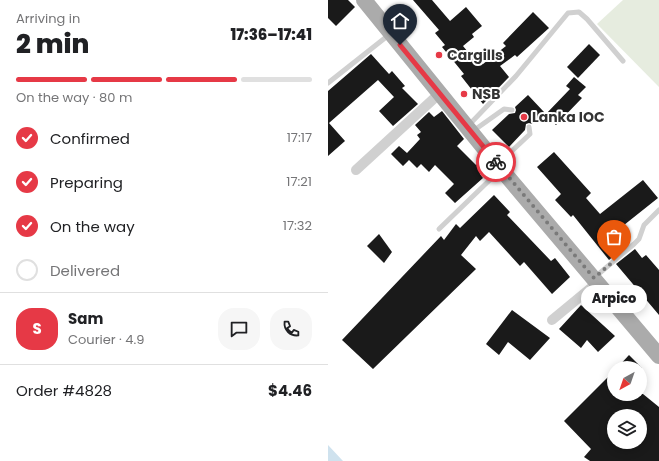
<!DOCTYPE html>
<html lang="en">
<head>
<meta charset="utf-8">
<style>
	body { margin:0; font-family:Poppins,sans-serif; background:#f6f6f6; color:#202124; height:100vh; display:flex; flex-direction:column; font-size:15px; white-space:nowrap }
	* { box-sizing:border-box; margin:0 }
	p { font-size:13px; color:#757577 }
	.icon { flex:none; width:22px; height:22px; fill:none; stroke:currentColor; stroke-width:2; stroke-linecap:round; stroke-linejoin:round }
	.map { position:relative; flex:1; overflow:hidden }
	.details { display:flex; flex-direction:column; background:#fff; width:328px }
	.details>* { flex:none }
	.needle { width:26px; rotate:220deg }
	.buttons { position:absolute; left:279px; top:361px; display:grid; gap:8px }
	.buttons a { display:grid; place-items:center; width:40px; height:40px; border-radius:50%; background:#fff; box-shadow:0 2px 10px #0003; font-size:20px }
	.pin { position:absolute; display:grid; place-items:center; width:34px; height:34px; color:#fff; margin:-41px -17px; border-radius:50% 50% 50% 0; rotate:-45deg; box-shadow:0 0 4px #0007 }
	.pin .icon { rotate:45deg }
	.courier { position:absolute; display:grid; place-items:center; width:40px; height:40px; margin:-20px; border:3px solid #e63946; border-radius:50%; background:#fff; color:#222; box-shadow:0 1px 5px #0007 }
	.bubble { position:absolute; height:28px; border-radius:14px; background:#fff; box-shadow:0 2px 10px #0003; font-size:13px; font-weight:800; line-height:28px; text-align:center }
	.head em { font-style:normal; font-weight:800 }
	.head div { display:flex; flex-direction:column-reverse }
	.head { display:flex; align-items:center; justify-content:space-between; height:68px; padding:0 16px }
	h1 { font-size:26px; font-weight:800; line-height:30px }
	.bar { display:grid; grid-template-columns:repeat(4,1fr); gap:6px 4px; align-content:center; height:48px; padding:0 16px }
	.bar i { height:5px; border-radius:3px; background:#e0e0e0 }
	.bar .current { background:#e63946 }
	.bar p { grid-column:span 4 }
	.line { display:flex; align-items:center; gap:10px; padding:0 16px; border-top:1px solid #e0e0e0 }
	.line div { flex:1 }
	.round { display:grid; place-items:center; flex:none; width:42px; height:42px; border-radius:16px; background:#f6f6f6 }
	ol { padding:0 16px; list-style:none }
	li { display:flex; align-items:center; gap:12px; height:44px }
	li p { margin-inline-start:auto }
	li .icon { padding:4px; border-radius:50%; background:#e63946; color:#fff; stroke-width:4 }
	li:last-child { color:#757577 }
	li i { width:22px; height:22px; border:2px solid #e0e0e0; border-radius:50% }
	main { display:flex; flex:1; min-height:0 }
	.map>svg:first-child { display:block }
	.green { fill:#e6ecdf }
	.water { fill:#cfe2ee }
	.building { fill:#1a1a1a; fill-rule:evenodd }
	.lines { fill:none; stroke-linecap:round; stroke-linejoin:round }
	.service { stroke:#d0d0d0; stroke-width:5 }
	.minor { stroke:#d0d0d0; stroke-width:10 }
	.primary { stroke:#ababab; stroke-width:16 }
	.done { stroke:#7a7a7a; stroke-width:4; stroke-dasharray:0 7.2 }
	.route { stroke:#e63946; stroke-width:5 }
	.poi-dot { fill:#e63946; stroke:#fff; stroke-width:1.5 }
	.labels { text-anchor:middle; stroke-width:4; stroke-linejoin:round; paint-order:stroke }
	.poi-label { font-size:14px; font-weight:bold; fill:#333; stroke:#fff; text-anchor:start }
</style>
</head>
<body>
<main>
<section class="details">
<div class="head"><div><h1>2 min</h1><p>Arriving in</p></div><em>17:36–17:41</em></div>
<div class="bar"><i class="current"></i><i class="current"></i><i class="current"></i><i></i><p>On the way · 80 m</p></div>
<ol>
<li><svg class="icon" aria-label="check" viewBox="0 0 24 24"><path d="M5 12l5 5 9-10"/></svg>Confirmed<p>17:17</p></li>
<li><svg class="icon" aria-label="check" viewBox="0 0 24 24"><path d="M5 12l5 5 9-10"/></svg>Preparing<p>17:21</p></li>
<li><svg class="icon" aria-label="check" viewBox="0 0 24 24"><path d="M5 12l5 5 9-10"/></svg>On the way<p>17:32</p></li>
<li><i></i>Delivered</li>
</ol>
<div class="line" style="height:72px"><b class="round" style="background:#e63946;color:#fff">S</b><div><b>Sam</b><p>Courier · 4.9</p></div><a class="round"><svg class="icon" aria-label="chat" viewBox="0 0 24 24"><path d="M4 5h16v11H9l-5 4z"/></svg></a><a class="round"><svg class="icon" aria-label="phone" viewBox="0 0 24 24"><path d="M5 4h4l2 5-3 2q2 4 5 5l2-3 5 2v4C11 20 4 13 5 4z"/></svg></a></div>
<div class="line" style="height:52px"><div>Order #4828</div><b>$4.46</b></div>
</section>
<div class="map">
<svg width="331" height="461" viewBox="0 0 331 461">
	<rect width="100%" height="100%" fill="#fff"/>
	<path class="green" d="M 295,0 L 331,0 L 331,87 L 269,24 Z"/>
	<path class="water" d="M 0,445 L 15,461 L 0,461 Z"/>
	<g class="building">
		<path d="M 0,0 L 20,0 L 27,7 L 8,26 L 0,18 Z"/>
		<path d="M 85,0 L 104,0 L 122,21 L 138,7 L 154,26 L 144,34 L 146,37 L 135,46 L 149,63 L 152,61 L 155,64 L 178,46 L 175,43 L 205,12 L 221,28 L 189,57 L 187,55 L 172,66 L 181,77 L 155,104 L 133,76 L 136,74 L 114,47 L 117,45 L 107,33 L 111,30 Z"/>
		<path d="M 261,44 L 272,55 L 250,78 L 239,67 Z"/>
		<path d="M 43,54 L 61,74 L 64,71 L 77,86 L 74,88 L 90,104 L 65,126 L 51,111 L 66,97 L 50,80 L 1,123 L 17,141 L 0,156 L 0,91 Z"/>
		<path d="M 246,77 L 258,87 L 250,95 L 254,98 L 228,125 L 217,115 L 242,89 L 238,86 Z"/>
		<path d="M 200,95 L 216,112 L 204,124 L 201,123 L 198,124 L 197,130 L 181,147 L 164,130 L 181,114 L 187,113 L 188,110 L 187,107 Z"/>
		<path d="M 114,111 L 136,139 L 129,146 L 148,165 L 154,160 L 159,167 L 152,174 L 155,178 L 127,203 L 117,193 L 126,184 L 107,165 L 101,172 L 93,164 L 89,168 L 81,160 L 75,166 L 63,154 L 71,146 L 79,153 L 92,139 L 89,135 L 93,132 L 87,125 L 101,112 L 106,117 Z"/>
		<path d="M 226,152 L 263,193 L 258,198 L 272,214 L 315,180 L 330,198 L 291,229 L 302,242 L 281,260 L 245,215 L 243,217 L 227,200 L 233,194 L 209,167 Z"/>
		<path d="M 166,195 L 182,212 L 179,215 L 223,261 L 227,258 L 242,277 L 224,294 L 196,262 L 192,266 L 161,232 L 152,241 L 148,236 L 133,255 L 148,269 L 45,369 L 14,340 L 113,236 L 116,240 L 128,224 L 132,228 Z"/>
		<path d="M 51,234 L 64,252 L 56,263 L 39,246 Z"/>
		<path d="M 307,249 L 314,258 L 318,255 L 331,270 L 331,315 L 288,264 Z"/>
		<path d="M 253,305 L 287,336 L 270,352 L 259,340 L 253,348 L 231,329 Z"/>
		<path d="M 184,310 L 222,338 L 202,360 L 180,342 L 171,355 L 158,344 Z"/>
		<path d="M 301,355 L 314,368 L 289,368 Z"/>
		<path d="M 286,371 L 286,394 L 315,394 L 331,407 L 331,461 L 262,461 L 256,457 L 263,449 L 236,421 ZM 286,416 L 312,416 L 312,442 L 286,442 Z"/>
	</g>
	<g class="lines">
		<g class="service">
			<path d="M 0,83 L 62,34"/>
			<path d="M 140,126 L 188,76 L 240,13 L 251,12 L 259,19 L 295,61"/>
			<path d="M 145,131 L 176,109 L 184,110"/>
			<path d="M 171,163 L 202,134 L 201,127"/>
			<path d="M 111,229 L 171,171"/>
			<path d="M 267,277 L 306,244 L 311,239 L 316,225 L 331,210"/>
		</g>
		<g class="minor">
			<path d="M 28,170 L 112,93"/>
			<path d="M 224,320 L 270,282"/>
		</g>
		<path class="primary" d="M 36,0 L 173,169 L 331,356"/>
	</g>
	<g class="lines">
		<path class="done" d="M 168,162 L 266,278 L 286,261"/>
		<path class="route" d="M 72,45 L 168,162"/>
	</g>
	<g class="poi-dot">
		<circle cx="111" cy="55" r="4"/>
		<circle cx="136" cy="94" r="4"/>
		<circle cx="196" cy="117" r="4"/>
	</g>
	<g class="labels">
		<g class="poi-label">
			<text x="119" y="60">Cargills</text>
			<text x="144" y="99">NSB</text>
			<text x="204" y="122">Lanka IOC</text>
		</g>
	</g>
</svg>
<div class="buttons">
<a><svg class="needle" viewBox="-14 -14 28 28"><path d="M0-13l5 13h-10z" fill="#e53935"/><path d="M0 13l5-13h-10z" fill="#757577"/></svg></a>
<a><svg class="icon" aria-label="layers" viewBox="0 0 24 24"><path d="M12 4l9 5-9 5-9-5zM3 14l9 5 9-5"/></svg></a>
</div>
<div class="pin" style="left:286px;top:261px;background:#ea580c"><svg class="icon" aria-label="bag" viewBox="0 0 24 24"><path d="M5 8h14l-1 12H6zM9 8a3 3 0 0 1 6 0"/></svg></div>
<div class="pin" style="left:72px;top:45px;background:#1f2937"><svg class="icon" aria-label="home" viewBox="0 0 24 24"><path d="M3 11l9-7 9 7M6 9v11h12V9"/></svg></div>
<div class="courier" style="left:168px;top:162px"><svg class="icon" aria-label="bike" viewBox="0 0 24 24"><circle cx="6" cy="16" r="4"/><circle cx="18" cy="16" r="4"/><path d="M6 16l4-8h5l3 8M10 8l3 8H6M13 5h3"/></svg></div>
<div class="bubble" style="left:253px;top:285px;width:66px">Arpico</div>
</div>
</main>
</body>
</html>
